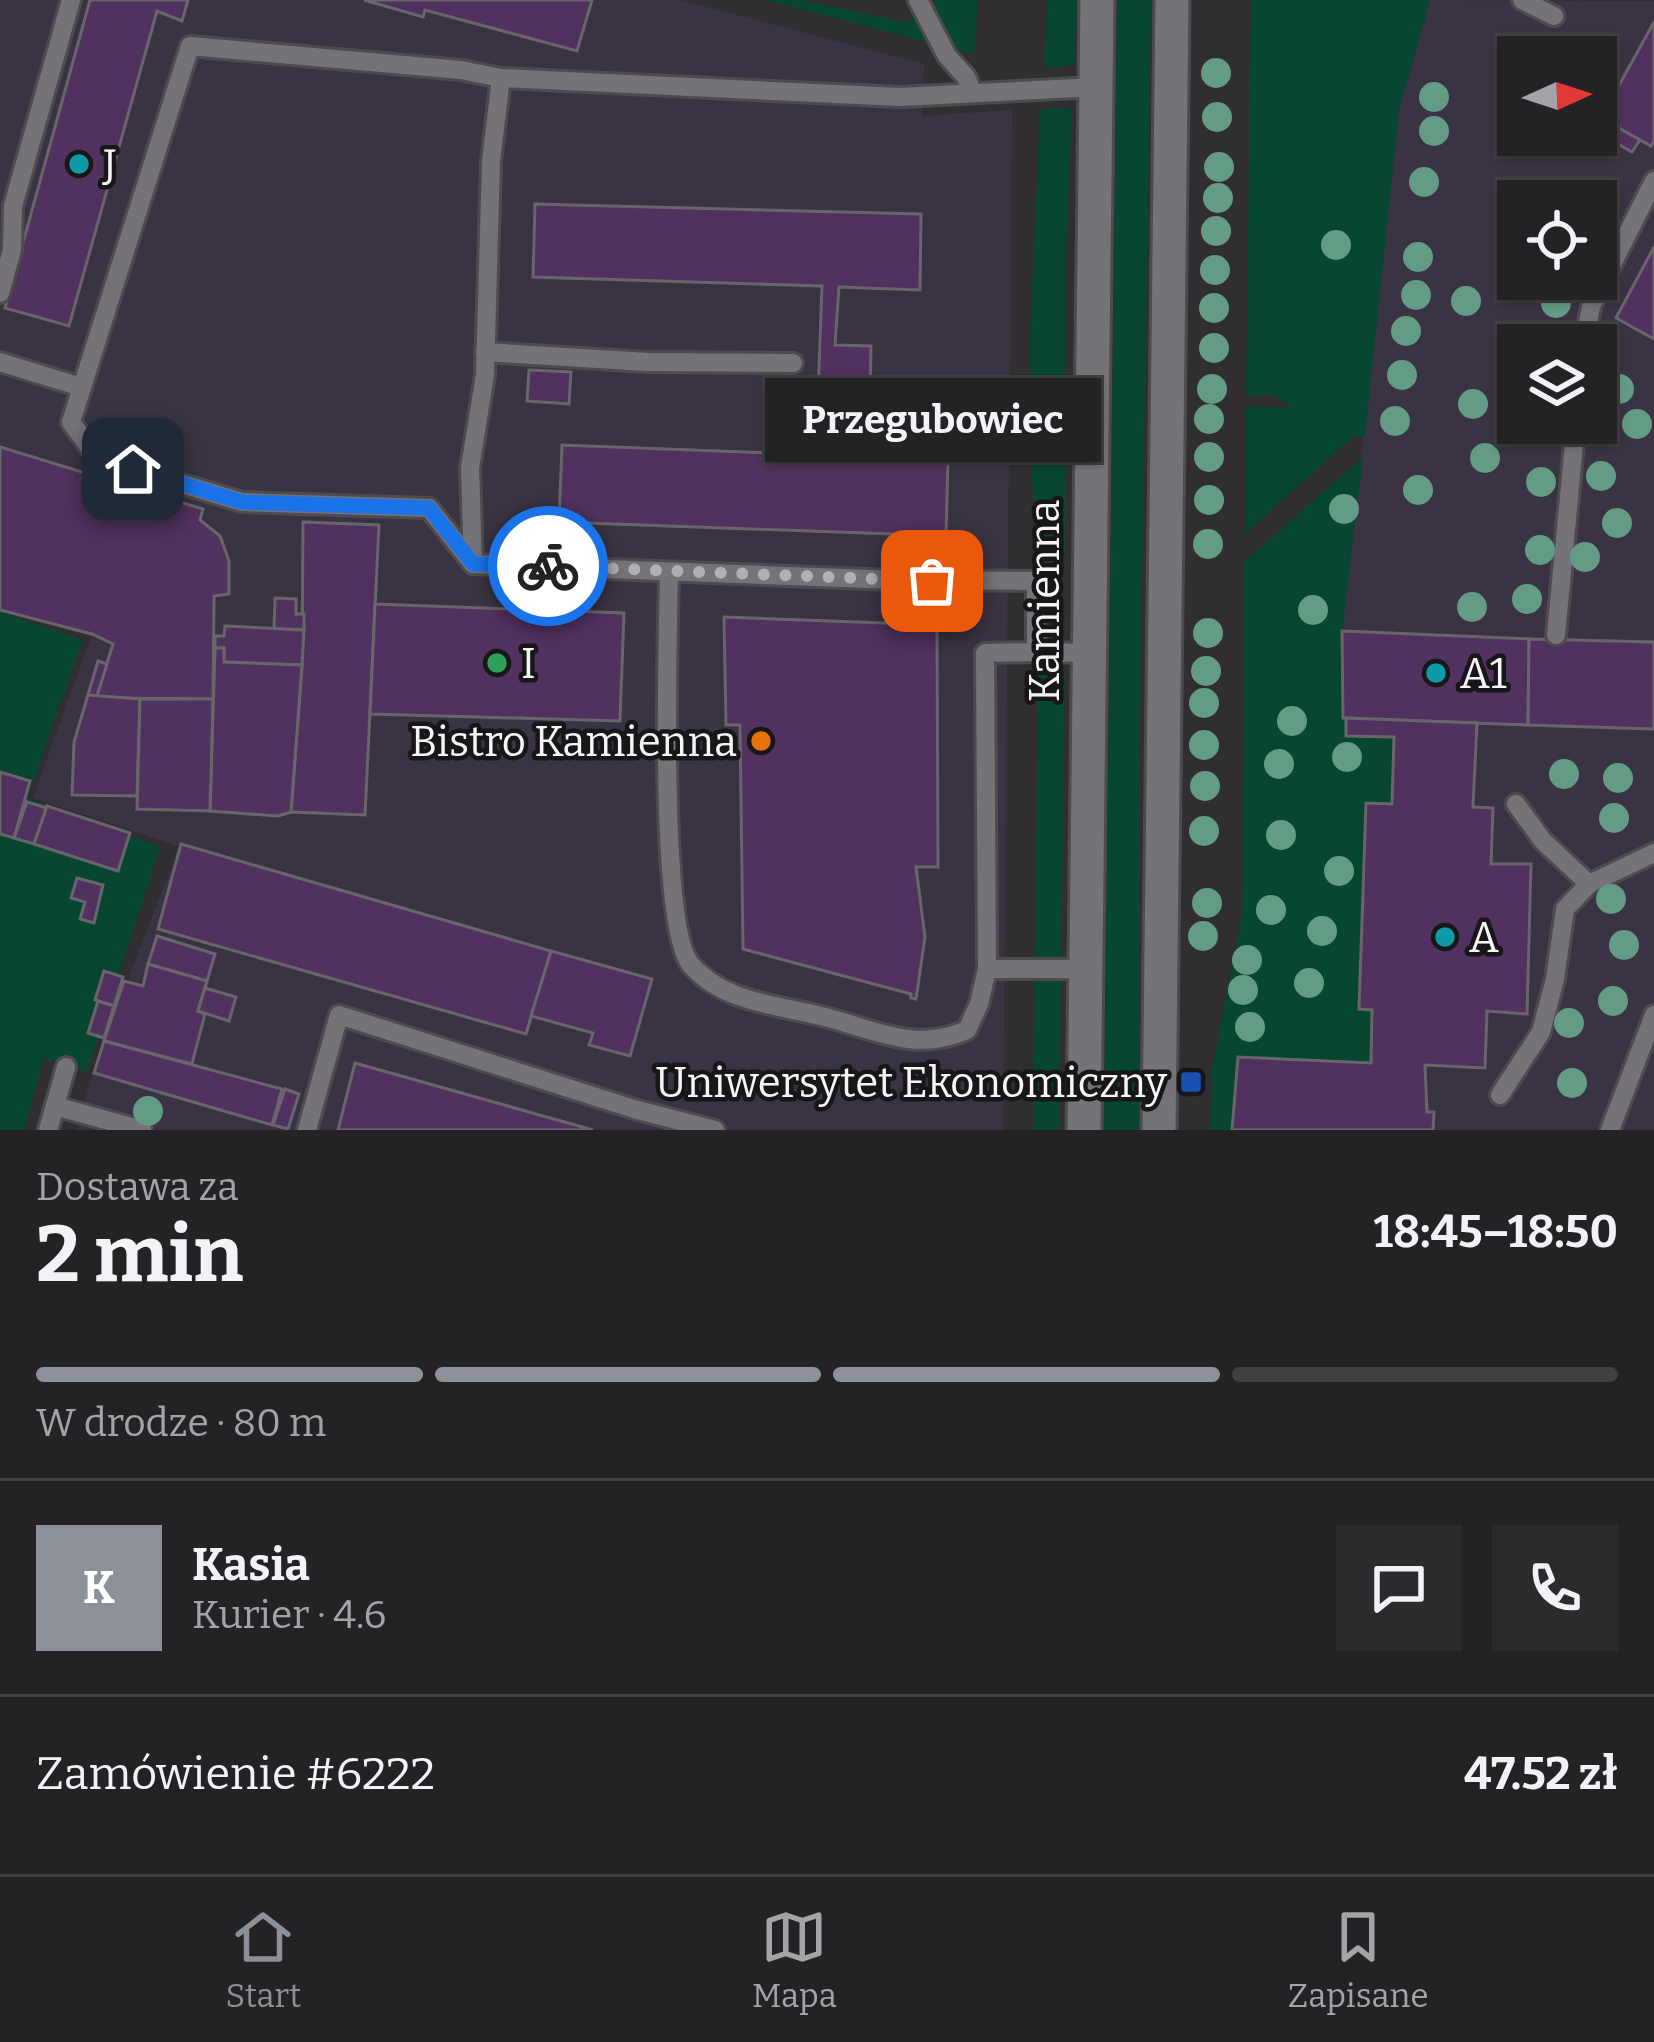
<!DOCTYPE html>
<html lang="pl">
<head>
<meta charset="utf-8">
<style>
	body { margin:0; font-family:Bitter,serif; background:#2c2a2d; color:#f1f3f6; height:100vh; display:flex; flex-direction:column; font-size:45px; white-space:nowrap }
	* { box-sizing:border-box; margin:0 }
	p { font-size:39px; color:#a3a4a7 }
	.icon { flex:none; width:66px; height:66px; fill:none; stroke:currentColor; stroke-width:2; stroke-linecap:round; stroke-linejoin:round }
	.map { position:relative; height:1130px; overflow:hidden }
	.drawer { display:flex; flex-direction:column; background:#242225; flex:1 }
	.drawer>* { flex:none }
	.needle { width:78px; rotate:87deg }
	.fabs { position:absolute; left:1497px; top:36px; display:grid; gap:24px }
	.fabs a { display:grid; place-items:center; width:120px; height:120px; border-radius:0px; background:#242225; box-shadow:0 3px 9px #0004,0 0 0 3px #413f42; font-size:60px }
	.pin { position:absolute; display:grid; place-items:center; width:102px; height:102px; color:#fff; margin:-51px; border-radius:24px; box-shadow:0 6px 18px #0006 }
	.courier { position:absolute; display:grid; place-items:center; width:120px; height:120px; margin:-60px; border:9px solid #1a73e8; border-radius:50%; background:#fff; color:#222; box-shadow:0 3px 15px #0007 }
	.bubble { position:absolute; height:84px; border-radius:0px; background:#242225; box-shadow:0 3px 9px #0004,0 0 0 3px #413f42; font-size:39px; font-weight:700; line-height:84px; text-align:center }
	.overview em { font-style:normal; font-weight:700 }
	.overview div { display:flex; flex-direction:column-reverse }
	.overview { display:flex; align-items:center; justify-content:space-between; height:204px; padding:0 36px }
	h1 { font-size:78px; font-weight:700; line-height:90px }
	.bar { display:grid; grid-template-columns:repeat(4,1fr); gap:18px 12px; align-content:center; height:144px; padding:0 36px }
	.bar i { height:15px; border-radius:9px; background:#413f42 }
	.bar .current { background:#8c9099 }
	.bar p { grid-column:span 4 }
	.line { display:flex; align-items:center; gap:30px; padding:0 36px; border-top:3px solid #413f42 }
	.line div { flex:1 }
	.round { display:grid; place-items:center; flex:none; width:126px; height:126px; border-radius:0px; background:#2c2a2d }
	.menu { display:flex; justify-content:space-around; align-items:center; height:168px; border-top:3px solid #413f42; background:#242225; font-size:33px; color:#a3a4a7 }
	.menu a { display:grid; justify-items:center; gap:6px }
	.menu .current { color:#8c9099 }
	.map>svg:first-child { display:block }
	.education { fill:#3a3343; fill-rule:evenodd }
	.green { fill:#074630 }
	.building { fill:#51315f; stroke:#68666a; stroke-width:3 }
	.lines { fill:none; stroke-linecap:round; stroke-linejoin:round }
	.service-casing { stroke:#4d4b4e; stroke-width:24 }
	.tertiary-casing { stroke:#4d4b4e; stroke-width:39 }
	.service { stroke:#767378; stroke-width:18 }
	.tertiary { stroke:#767378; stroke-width:33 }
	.tree { fill:#649b84 }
	.done { stroke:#b1afb2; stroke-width:12; stroke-dasharray:0 21.6 }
	.route { stroke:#1a73e8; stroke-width:15 }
	.culture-dot { fill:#0f9aa8; stroke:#171618; stroke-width:4.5 }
	.leisure-dot { fill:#2e9e5b; stroke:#171618; stroke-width:4.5 }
	.food-dot { fill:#e8710a; stroke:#171618; stroke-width:4.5 }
	.transit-dot { fill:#1a4fb4; stroke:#171618; stroke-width:4.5 }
	.labels { text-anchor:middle; stroke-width:9; stroke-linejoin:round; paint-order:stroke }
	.poi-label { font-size:42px; fill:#f6f4f7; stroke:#171618; text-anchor:start }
	.street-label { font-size:42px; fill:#f6f4f7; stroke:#171618 }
</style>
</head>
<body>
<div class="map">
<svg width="1654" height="1130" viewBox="0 0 1654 1130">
	<rect width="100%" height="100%" fill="#302e31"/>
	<g class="education">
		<path d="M 0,0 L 680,0 L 924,64 L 922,116 L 1012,110 L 1003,1130 L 77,1130 L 92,1075 L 179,846 L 33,798 L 91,637 L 0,608 L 0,259 L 3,246 L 0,245 Z"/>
		<path d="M 1430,0 L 1654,1 L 1654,1130 L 1232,1130 L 1238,1057 L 1370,1063 L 1359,1009 L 1366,803 L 1393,737 L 1346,736 L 1342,631 L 1399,110 ZM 1518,57 L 1596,57 L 1596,135 L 1518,135 ZM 1518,201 L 1596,201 L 1596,279 L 1518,279 ZM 1518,345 L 1596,345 L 1596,423 L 1518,423 Z"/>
	</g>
	<g class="green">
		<path d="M 765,0 L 801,0 L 906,22 L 937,0 L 978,0 L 974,54 Z"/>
		<path d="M 1047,0 L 1078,0 L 1074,65 L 1044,68 Z"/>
		<path d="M 1117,0 L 1151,0 L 1139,778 L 1139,1130 L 1104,1130 Z"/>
		<path d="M 1251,0 L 1430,0 L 1399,110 L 1365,436 L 1355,435 L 1245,534 L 1246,406 L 1292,408 L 1273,395 L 1246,396 Z"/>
		<path d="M 1056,108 L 1072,109 L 1066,256 L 1066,552 L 1063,562 L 1052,561 L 1041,553 C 1016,408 1038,256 1039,110 Z"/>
		<path d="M 1363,457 L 1342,631 L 1343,717 L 1346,718 L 1346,736 L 1394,737 L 1392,804 L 1367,803 L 1359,1008 L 1372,1010 L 1371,1063 L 1235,1075 L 1232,1130 L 1210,1130 L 1212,1067 L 1242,916 L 1244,562 Z"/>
		<path d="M 0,612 L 83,640 L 27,798 L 160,847 L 87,1072 L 44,1058 L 24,1130 L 0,1130 Z"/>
		<path d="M 1048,670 L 1065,675 L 1059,1130 L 1033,1130 L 1038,674 Z"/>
	</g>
	<g class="building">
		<path d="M 90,0 L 188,0 L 182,21 L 157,11 L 69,326 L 5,308 Z"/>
		<path d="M 364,0 L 592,0 L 577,51 L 425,10 L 423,17 Z"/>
		<path d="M 1654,22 L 1654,141 L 1651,146 L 1601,118 Z"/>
		<path d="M 1604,120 L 1640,140 L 1632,152 L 1597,132 Z"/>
		<path d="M 535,204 L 921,214 L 920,290 L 839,287 L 835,345 L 871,346 L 869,456 L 948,459 L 946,536 L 559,522 L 562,445 L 850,456 L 852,398 L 818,396 L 822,286 L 533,277 Z"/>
		<path d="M 1654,247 L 1654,339 L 1616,318 Z"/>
		<path d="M 529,370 L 571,372 L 569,404 L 527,401 Z"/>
		<path d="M 0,447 L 203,509 L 200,520 L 220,536 L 229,561 L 229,594 L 214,596 L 213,699 L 96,698 L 113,644 L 92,634 L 0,610 Z"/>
		<path d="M 303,522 L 379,525 L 365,815 L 291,812 L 302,665 Z"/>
		<path d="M 275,598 L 296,599 L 296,614 L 304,614 L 304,630 L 274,629 Z"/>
		<path d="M 375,604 L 624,613 L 620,721 L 370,714 Z"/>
		<path d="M 724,617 L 937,625 L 938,867 L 916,867 L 925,937 L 916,999 L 911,998 L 911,994 L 743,949 L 740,725 L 726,725 Z"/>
		<path d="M 225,626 L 304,630 L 302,665 L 224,662 L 224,648 L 215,648 L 215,636 L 224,636 Z"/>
		<path d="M 1342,631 L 1529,639 L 1528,725 L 1343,718 Z"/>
		<path d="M 1529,639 L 1654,642 L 1654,729 L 1528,725 Z"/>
		<path d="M 215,648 L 224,648 L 224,662 L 302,665 L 291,812 L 278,816 L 210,811 Z"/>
		<path d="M 98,661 L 107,664 L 97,696 L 87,698 Z"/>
		<path d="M 88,695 L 140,699 L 137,796 L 72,795 L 74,742 Z"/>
		<path d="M 140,699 L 213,699 L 210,811 L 137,809 Z"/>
		<path d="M 1346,718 L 1477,723 L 1473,807 L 1493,808 L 1491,864 L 1531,864 L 1527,1014 L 1487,1011 L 1485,1068 L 1425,1065 L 1427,1112 L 1434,1112 L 1433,1130 L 1232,1130 L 1238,1057 L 1371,1063 L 1372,1010 L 1359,1009 L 1366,803 L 1392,804 L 1394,737 L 1346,736 Z"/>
		<path d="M 0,772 L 30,781 L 14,838 L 0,834 Z"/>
		<path d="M 27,802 L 47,808 L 34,844 L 14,838 Z"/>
		<path d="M 47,806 L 130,833 L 118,871 L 34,844 Z"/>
		<path d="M 181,844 L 551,951 L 526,1034 L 158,929 Z"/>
		<path d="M 77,878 L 103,885 L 94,923 L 80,919 L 85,902 L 71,898 Z"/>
		<path d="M 157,936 L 215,954 L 207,981 L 148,964 Z"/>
		<path d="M 551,951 L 652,979 L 630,1056 L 589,1045 L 593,1033 L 531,1016 Z"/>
		<path d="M 148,964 L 207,981 L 198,1011 L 205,1014 L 192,1064 L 104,1041 L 124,981 L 143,986 Z"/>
		<path d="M 104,971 L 123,977 L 114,1006 L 95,1000 Z"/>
		<path d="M 205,988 L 236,997 L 229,1021 L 198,1011 Z"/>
		<path d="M 98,1001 L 114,1006 L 104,1038 L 88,1033 Z"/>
		<path d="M 104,1041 L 282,1089 L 272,1125 L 94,1073 Z"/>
		<path d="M 355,1063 L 593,1130 L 338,1130 Z"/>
		<path d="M 285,1089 L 299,1094 L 288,1129 L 273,1125 Z"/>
	</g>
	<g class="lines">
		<g class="service-casing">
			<g id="service">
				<path d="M 918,0 L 947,56 L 966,77 L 973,93"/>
				<path d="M 1522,0 L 1554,16"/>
				<path d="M 0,293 L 12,250 L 13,206 L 71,0"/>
				<path d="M 1584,345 L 1591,306 L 1654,181"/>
				<path d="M 485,352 L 648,362 L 793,363"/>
				<path d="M 0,362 L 81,387"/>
				<path d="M 473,564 L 429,508 L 242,502 L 97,458 L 71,422 L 190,46 L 461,70 L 501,78"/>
				<path d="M 669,572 C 668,636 658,927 691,965 C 724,1003 779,1005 825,1017 C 876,1030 915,1053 967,1030 L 979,1004 L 987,969 L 985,653 L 1036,652"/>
				<path d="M 1556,635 L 1576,423"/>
				<path d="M 1088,653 L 1036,652 L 1036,581 L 895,580 L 473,564 L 470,468 L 485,375 L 491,161 L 501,78 L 900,97 L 1096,87"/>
				<path d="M 1516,804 L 1543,841 L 1589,884 L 1654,853"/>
				<path d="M 987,969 L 1087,969"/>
				<path d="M 1500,1095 L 1541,1032 L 1555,979 L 1565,909 L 1589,884"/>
				<path d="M 55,1106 L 142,1130"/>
				<path d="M 48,1130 L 66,1067"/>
				<path d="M 307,1130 L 339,1015 L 634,1109 L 715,1130"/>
				<path d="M 1610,1130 L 1654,1015"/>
			</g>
		</g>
		<g class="tertiary-casing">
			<g id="tertiary">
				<path d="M 1084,1130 L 1097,0"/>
				<path d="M 1159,1130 L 1172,0"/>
			</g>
		</g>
		<use href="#service" class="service"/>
		<use href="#tertiary" class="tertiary"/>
	</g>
	<g class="tree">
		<circle cx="1216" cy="73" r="15"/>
		<circle cx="1434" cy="97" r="15"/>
		<circle cx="1217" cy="117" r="15"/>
		<circle cx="1434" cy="131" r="15"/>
		<circle cx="1219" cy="167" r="15"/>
		<circle cx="1424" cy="182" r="15"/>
		<circle cx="1218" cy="198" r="15"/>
		<circle cx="1216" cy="231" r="15"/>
		<circle cx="1336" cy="245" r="15"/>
		<circle cx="1418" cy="257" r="15"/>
		<circle cx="1215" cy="270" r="15"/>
		<circle cx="1416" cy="295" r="15"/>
		<circle cx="1466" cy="301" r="15"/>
		<circle cx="1556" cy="303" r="15"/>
		<circle cx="1214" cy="308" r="15"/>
		<circle cx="1406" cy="331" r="15"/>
		<circle cx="1214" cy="348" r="15"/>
		<circle cx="1402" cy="375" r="15"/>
		<circle cx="1212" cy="389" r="15"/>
		<circle cx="1619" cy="389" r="15"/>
		<circle cx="1473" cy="404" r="15"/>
		<circle cx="1209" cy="419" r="15"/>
		<circle cx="1395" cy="421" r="15"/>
		<circle cx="1637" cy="424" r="15"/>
		<circle cx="1209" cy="457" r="15"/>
		<circle cx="1485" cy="458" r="15"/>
		<circle cx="1601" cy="476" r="15"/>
		<circle cx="1541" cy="482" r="15"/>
		<circle cx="1418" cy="490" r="15"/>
		<circle cx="1209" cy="500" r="15"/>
		<circle cx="1344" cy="509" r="15"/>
		<circle cx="1617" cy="523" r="15"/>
		<circle cx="1208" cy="544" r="15"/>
		<circle cx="1540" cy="550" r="15"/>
		<circle cx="1585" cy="557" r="15"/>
		<circle cx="1527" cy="599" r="15"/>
		<circle cx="1472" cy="607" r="15"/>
		<circle cx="1313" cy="610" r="15"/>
		<circle cx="1208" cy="633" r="15"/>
		<circle cx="1206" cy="671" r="15"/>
		<circle cx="1204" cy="703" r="15"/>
		<circle cx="1292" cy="721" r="15"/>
		<circle cx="1204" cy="745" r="15"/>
		<circle cx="1347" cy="757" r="15"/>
		<circle cx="1279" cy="764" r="15"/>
		<circle cx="1564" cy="774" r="15"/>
		<circle cx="1618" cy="778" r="15"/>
		<circle cx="1205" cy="786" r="15"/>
		<circle cx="1614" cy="818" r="15"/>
		<circle cx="1204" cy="831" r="15"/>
		<circle cx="1281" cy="835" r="15"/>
		<circle cx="1339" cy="871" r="15"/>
		<circle cx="1611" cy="899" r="15"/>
		<circle cx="1207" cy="903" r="15"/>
		<circle cx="1271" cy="910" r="15"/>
		<circle cx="1322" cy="931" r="15"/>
		<circle cx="1203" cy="936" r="15"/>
		<circle cx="1624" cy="945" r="15"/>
		<circle cx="1247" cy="960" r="15"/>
		<circle cx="1309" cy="983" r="15"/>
		<circle cx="1243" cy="990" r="15"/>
		<circle cx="1613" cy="1001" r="15"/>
		<circle cx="1569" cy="1023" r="15"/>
		<circle cx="1250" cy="1027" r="15"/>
		<circle cx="1572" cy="1083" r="15"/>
		<circle cx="148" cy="1111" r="15"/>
	</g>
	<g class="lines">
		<path class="done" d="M 548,566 L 932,581"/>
		<path class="route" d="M 133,469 L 242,502 L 429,508 L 473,564 L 548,566"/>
	</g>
	<g class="culture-dot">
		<circle cx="79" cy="164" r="12"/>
		<circle cx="1436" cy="673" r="12"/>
		<circle cx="1445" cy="937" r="12"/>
	</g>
	<circle class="leisure-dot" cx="497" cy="663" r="12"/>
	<circle class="food-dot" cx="761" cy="741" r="12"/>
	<rect class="transit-dot" x="1179" y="1070" width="24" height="24" rx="6"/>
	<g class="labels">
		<g class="poi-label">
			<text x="103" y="179">J</text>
			<text x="521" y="678">I</text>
			<text x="1460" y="688">A1</text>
			<text x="737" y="756" text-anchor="end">Bistro Kamienna</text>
			<text x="1469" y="952">A</text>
			<text x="1167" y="1097" text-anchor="end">Uniwersytet Ekonomiczny</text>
		</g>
		<g class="street-label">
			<text transform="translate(1044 601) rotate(-90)" y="15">Kamienna</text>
		</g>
	</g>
</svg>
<div class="fabs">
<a><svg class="needle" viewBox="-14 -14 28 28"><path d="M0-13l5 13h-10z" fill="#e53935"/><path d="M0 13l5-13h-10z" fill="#a3a4a7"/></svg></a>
<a><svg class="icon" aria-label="locate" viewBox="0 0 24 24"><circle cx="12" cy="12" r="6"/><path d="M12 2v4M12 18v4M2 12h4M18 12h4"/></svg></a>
<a><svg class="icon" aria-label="layers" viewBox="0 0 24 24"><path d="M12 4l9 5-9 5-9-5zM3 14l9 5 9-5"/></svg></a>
</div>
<div class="pin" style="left:932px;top:581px;background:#ea580c"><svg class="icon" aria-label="bag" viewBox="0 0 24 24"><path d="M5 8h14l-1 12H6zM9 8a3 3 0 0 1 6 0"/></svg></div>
<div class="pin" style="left:133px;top:469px;background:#1f2937"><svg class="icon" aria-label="home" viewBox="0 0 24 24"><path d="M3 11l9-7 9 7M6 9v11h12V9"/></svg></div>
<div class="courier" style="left:548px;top:566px"><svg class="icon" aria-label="bike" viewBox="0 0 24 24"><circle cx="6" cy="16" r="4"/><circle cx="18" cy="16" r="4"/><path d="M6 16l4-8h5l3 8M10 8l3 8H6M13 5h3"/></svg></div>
<div class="bubble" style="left:765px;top:378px;width:336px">Przegubowiec</div>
</div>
<section class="drawer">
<div class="overview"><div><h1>2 min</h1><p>Dostawa za</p></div><em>18:45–18:50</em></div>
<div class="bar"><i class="current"></i><i class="current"></i><i class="current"></i><i></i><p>W drodze · 80 m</p></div>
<div class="line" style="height:216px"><b class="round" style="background:#8c9099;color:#fff">K</b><div><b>Kasia</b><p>Kurier · 4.6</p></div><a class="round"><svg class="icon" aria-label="chat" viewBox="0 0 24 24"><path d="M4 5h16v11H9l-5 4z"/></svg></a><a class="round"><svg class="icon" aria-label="phone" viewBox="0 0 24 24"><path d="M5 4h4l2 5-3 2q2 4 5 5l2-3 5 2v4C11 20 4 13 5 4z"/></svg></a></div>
<div class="line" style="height:156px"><div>Zamówienie #6222</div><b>47.52 zł</b></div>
</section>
<nav class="menu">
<a class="current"><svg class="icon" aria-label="home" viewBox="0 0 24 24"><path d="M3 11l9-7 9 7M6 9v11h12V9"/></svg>Start</a>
<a><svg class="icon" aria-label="map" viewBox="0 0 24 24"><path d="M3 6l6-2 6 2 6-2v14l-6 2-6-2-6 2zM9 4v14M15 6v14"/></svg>Mapa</a>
<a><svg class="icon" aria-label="saved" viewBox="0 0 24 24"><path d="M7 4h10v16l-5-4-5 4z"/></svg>Zapisane</a>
</nav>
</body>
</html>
